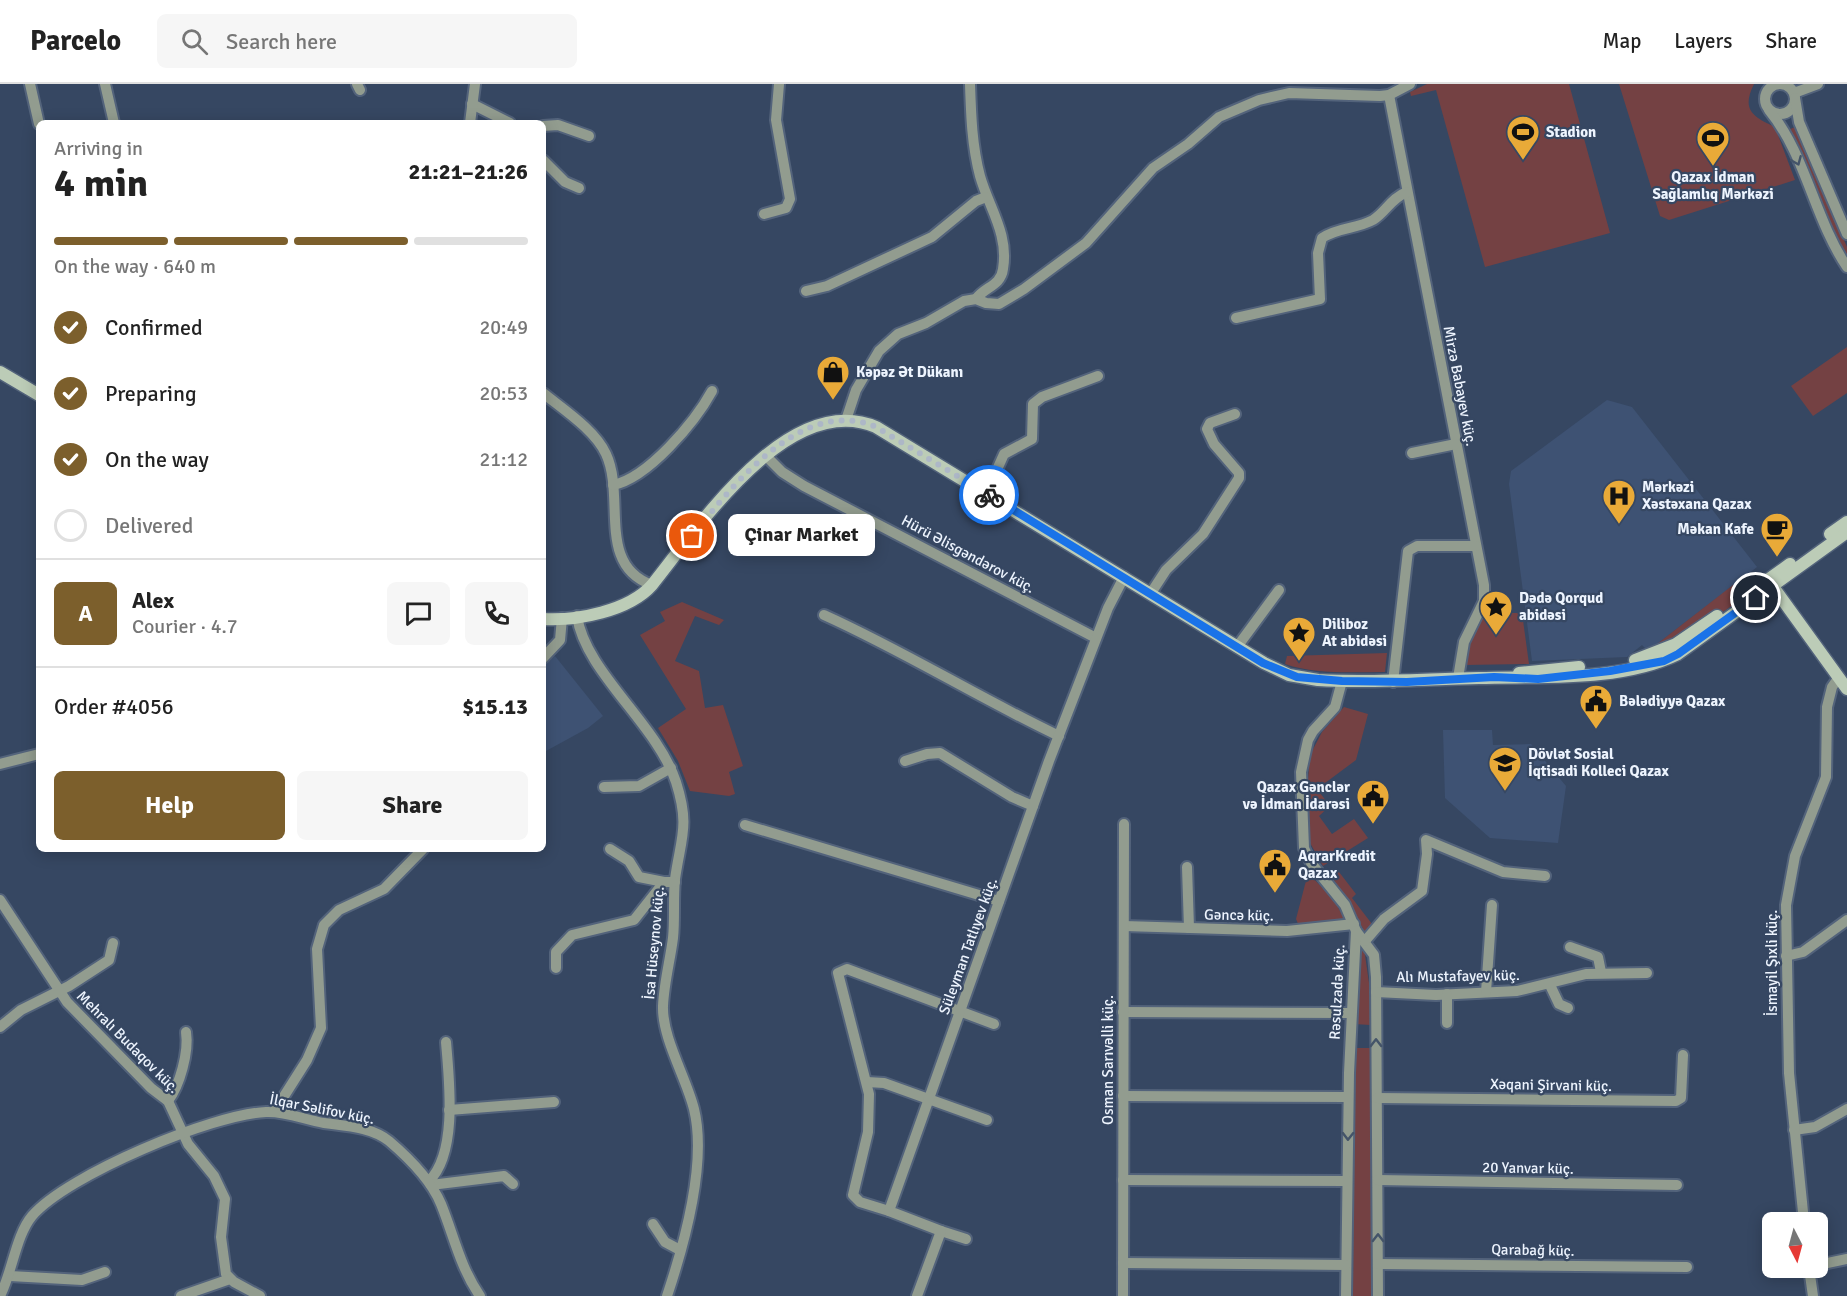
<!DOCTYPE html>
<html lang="en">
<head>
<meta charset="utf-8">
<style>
	body { margin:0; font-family:Signika,sans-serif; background:#f6f6f6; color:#222; height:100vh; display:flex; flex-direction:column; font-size:22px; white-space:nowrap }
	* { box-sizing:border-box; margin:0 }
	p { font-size:20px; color:#767676 }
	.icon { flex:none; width:33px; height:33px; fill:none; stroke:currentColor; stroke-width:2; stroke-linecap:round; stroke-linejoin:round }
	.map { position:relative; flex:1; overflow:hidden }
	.details { position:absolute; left:36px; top:36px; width:510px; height:732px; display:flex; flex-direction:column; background:#fff; border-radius:9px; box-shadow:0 3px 15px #0003 }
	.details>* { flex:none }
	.needle { width:39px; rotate:174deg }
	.buttons { position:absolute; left:1762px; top:1128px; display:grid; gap:12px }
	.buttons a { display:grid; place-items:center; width:66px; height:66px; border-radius:9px; background:#fff; box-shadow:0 3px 15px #0003; font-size:30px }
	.pin { position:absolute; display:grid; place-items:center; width:51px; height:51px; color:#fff; margin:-26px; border:3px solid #fff; border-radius:50%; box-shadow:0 2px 6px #0007 }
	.courier { position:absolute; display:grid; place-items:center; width:60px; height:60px; margin:-30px; border:4px solid #1a73e8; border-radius:50%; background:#fff; color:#222; box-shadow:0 2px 8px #0007 }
	.bubble { position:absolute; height:42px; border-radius:9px; background:#fff; box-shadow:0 3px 15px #0003; font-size:20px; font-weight:800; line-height:42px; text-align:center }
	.head em { font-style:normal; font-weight:800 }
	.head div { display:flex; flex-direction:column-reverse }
	.head { display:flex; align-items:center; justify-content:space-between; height:102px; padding:0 18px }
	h1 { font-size:39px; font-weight:800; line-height:45px }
	.bar { display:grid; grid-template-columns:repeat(4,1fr); gap:9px 6px; align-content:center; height:72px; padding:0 18px }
	.bar i { height:8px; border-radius:4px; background:#e0e0e0 }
	.bar .on { background:#7c5f2c }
	.bar p { grid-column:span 4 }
	.line { display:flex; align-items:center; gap:15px; padding:0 18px; border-top:2px solid #e0e0e0 }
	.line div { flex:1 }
	.round { display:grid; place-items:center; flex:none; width:63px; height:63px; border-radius:9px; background:#f6f6f6 }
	ol { padding:0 18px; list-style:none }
	li { display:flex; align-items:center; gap:18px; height:66px }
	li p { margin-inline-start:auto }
	li .icon { padding:6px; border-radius:50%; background:#7c5f2c; color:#fff; stroke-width:4 }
	li:last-child { color:#767676 }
	li i { width:33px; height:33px; border:3px solid #e0e0e0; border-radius:50% }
	.action { display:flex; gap:12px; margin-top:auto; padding:12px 18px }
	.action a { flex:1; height:69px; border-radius:9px; background:#7c5f2c; color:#fff; font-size:24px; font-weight:800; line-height:69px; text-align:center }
	.action a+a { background:#f6f6f6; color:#222 }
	header { display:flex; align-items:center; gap:36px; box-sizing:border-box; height:84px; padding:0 30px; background:#fff; border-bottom:2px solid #e0e0e0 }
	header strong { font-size:28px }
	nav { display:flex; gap:33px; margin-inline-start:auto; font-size:21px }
	.search { width:420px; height:54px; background:#f6f6f6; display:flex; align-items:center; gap:15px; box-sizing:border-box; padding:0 21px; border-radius:9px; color:#767676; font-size:22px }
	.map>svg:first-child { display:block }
	.built { fill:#3e5273 }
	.green { fill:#744143 }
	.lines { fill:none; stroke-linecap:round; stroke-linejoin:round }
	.street-casing { stroke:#53637b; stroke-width:14 }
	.secondary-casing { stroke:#53637b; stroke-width:15 }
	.street { stroke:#929c8f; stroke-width:10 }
	.secondary { stroke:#bcccb7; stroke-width:12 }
	.oneway { stroke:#445469 }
	.done { stroke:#adb7c7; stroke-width:6; stroke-dasharray:0 10.8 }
	.route { stroke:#1a73e8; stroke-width:8 }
	.labels { text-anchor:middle; stroke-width:4.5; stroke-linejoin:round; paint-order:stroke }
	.poi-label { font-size:15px; font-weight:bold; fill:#edf4fe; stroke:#364762; text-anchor:start }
	.street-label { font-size:15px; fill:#edf4fe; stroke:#364762 }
</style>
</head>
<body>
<header>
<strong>Parcelo</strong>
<div class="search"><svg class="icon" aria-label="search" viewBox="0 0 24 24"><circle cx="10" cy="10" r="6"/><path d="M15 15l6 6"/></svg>Search here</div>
<nav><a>Map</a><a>Layers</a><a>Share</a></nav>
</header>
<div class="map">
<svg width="1847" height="1212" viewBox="0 0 1847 1212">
	<rect width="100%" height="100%" fill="#364762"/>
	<g class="built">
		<path d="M 1607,316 L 1632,323 L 1757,483 L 1648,567 L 1642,561 L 1627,573 L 1532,577 L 1509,400 L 1511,387 Z"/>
		<path d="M 555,572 L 603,632 L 588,644 L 546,667 L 543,664 L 543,582 Z"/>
		<path d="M 1443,646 L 1492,646 L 1493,661 L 1531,660 L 1566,702 L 1558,759 L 1490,754 L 1445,714 Z"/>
	</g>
	<g class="green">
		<path d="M 1427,0 L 1569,0 L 1610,149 L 1485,183 L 1436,6 L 1411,12 L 1410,8 Z"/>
		<path d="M 1619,0 L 1754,0 C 1741,26 1753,33 1775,43 L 1795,96 L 1669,136 L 1660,132 Z"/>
		<path d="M 1795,43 L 1847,163 L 1847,175 L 1788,46 Z"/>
		<path d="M 1847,263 L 1847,309 L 1813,332 L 1791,302 Z"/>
		<path d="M 1733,501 L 1743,514 L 1674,562 L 1648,567 Z"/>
		<path d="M 682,518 L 724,536 L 719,541 L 695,532 L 675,577 L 699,587 L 705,624 L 723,621 L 743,682 L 729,688 L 735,710 L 729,712 L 690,707 L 678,677 L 658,644 L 686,625 L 640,551 L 665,537 L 660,528 Z"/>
		<path d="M 1485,529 L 1522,529 L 1529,580 L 1464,581 L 1471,552 Z"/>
		<path d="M 1387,569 L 1385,588 C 1352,588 1317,591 1285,580 L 1287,572 Z"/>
		<path d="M 1344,623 L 1368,630 L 1356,676 L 1317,705 L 1330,722 L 1319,732 L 1332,750 L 1354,735 L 1368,754 L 1323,782 L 1310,759 L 1308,695 L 1310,671 L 1322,648 Z"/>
		<path d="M 1339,788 L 1356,810 L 1352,814 L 1372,840 L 1365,848 L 1331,791 Z"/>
		<path d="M 1311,792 L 1334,816 L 1345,836 L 1299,842 L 1296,835 L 1307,793 Z"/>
		<path d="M 1359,864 L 1364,864 L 1370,906 L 1370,941 L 1354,940 Z"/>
		<path d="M 1354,964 L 1372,964 L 1372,1212 L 1353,1212 Z"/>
	</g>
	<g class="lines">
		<g class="street-casing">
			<g id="street">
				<path d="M 30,0 L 39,40"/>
				<path d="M 105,0 L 114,39"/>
				<path d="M 357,0 L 360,6"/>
				<path d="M 970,0 C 971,31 972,62 980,92 C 989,124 1009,150 1003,185 C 1001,202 984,203 976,215"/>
				<circle cx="1780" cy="15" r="15"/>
				<path d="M 1794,9 L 1818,0"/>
				<path d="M 1389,11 L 1484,501 L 1484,517 L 1464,558 L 1458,594"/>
				<path d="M 1795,14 L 1799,38 L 1847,150"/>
				<path d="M 472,20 L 510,39"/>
				<path d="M 1769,26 C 1806,71 1814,134 1847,183"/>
				<path d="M 470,39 L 475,0"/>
				<path d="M 543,42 L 558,41 L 589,52"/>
				<path d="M 543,76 L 565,98 L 579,104"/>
				<path d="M 764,130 L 786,124 L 790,115 L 776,36 L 779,0"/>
				<path d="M 806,207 L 827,202 L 932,153 L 976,117 L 986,113"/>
				<path d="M 1236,234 L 1320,215 L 1318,169 L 1322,154 C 1338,143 1357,145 1373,136 C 1386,128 1391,114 1407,108"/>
				<path d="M 543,309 C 564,326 595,346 606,370 C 626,413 596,481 652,501"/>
				<path d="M 846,336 L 856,306 L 879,267 L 898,250 L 926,239 L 964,217 L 976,215 L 986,219 L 999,220 L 1024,205 L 1086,159 L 1153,84 L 1188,60 L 1219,33 L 1259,16 L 1289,9 L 1380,12 L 1389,11 L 1410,0"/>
				<path d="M 1412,369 L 1456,360"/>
				<path d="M 766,372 L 782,388 L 804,402 L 1096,554"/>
				<path d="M 613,401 C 648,394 695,338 712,307"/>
				<path d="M 986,410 L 1004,370 L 1032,355 L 1033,320 L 1042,313 L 1098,292"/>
				<path d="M 1151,509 L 1166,486 L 1203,450 L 1239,394 L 1239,389 L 1214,360 L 1207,345 L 1210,339 L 1235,330"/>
				<path d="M 824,531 C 904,567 979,614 1059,652"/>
				<path d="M 577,532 C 585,588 657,640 676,698 C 690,742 681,753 675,795 C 673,815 675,835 673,854 C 670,877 664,899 663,922 C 662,954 686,993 694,1025 C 707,1078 684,1161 667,1212"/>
				<path d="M 1237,563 L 1279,506"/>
				<path d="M 543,574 L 560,556 L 562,534"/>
				<path d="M 1342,597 L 1335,623 L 1313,647 L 1308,656 L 1301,688 L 1304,764 L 1311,779 L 1345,821 L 1356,847 L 1349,989 L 1346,1212"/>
				<path d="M 1393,598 L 1408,467 L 1417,462 L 1476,462"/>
				<path d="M 905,677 L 927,670 L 940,669 L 1012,713 L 1033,722"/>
				<path d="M 0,680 L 39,670"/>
				<path d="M 604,703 L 639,702 L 671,684"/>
				<path d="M 745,741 L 999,817"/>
				<path d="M 610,765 L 629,777 L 639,793 L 664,798"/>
				<path d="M 1187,783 L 1189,844"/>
				<path d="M 0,816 L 67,918 L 151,1004 L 168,1017 L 188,1060 L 214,1092 L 225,1115 L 221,1153 L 226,1190 L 234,1198 L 260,1212"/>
				<path d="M 1124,842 L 1287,847 L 1354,840"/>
				<path d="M 1356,847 L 1374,871 L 1376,893 L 1378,1212"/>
				<path d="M 1365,857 L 1384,835 L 1422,807 L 1427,770 L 1426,756 L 1503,788 L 1545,792"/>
				<path d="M 1570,863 L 1598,873 L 1601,888"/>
				<path d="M 1786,872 L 1803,868 L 1847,836"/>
				<path d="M 556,884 L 556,868 L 572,851 L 634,836 L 664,798 L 675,798"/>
				<path d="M 1550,901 L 1559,920 L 1568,924"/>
				<path d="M 1376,908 L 1436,911 L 1517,907 L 1586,890 L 1647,889"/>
				<path d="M 1486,908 L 1492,821"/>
				<path d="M 1123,928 L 1351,929"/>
				<path d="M 1447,939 L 1447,910"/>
				<path d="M 0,943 L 21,926 L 69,902 L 109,876 L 113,859"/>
				<path d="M 867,998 L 884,999 L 987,1036"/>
				<path d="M 1123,1012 L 1348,1013"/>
				<path d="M 1377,1014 L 1676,1017 L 1681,1014 L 1683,971"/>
				<path d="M 168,1017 C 180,1001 189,968 186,948"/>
				<path d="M 449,1026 L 554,1018"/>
				<path d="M 274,1028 L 307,976 L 321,944 L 317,865 L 324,841 L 339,826 L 384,805 L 423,765"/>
				<path d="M 1794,1046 L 1815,1043 L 1847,1025"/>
				<path d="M 1123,1096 L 1347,1097"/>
				<path d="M 1378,1096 L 1677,1101"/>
				<path d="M 429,1097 C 458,1069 449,995 446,958"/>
				<path d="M 431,1101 L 504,1092 L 513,1100"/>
				<path d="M 889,1127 L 860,1118 L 853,1111 L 868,1048 L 869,1010 L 838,889 L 847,885 L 994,940"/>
				<path d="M 1804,1138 L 1789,989 L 1786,821 L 1795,772 L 1826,693 L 1827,623 L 1832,603 L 1839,593"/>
				<path d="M 653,1140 L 665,1158 L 680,1166"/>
				<path d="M 941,1147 L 966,1155"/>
				<path d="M 1123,1179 L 1346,1181"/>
				<path d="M 1378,1180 L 1687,1183"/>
				<path d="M 1818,1181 L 1847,1175"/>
				<path d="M 1809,1184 L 1813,1212"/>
				<path d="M 10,1192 L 82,1196 L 105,1188"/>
				<path d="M 0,1212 C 12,1189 16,1151 32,1132 C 67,1091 213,1030 266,1028 C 286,1027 305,1036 324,1039 C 346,1042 372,1043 389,1057 C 409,1074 431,1096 441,1120 C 454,1152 460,1183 480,1212"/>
				<path d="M 181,1212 L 230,1195"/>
				<path d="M 917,1212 L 941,1147 L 889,1127 L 1049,677 L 1108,524 L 1124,493"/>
				<path d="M 1123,1212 L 1124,740"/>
			</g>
		</g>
		<g class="secondary-casing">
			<g id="secondary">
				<path d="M 0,288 L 39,311"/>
				<path d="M 1830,450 L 1847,438"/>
				<path d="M 1769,497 L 1847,605"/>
				<path d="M 1755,505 L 1790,480"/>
				<path d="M 543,535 C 577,537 629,527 652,501 C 698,444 788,306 876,343 L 1264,579 L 1289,591 L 1318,596 C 1372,599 1425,595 1479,594 C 1542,592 1620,598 1678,570 L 1847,448"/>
				<path d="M 1635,576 L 1676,560 L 1717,532"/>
				<path d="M 1519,589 L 1579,583"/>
			</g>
		</g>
		<use href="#street" class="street"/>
		<use href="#secondary" class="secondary"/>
	</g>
	<defs><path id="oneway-chevron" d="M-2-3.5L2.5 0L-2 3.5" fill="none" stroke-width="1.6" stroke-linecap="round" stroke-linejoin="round" transform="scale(1.5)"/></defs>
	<g class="oneway">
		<use href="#oneway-chevron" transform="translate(1797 77) rotate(67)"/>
		<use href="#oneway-chevron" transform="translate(1376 959) rotate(-90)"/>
		<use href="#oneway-chevron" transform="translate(1348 1052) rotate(91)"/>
		<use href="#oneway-chevron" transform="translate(1378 1154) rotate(-90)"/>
	</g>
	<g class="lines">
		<path class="done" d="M 692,452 C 732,402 803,311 876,343 L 989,411"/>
		<path class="route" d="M 989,411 L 1263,579 L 1297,593 L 1342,597 L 1407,598 L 1494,593 L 1538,595 L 1610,587 L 1664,577 L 1678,570 L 1756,514"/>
	</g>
	<defs>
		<g id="stadium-pin" transform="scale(1.725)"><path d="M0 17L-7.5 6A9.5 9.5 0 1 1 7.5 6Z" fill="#e9aa38" stroke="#364762"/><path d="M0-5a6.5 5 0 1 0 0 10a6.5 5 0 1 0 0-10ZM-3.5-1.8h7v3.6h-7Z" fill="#111"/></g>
		<g id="shop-pin" transform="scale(1.725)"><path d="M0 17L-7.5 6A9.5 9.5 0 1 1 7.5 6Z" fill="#e9aa38" stroke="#364762"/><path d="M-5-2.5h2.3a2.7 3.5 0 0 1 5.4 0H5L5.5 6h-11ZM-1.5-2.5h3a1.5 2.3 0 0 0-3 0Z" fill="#111"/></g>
		<g id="hospital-pin" transform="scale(1.725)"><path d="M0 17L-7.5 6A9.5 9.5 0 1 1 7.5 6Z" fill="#e9aa38" stroke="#364762"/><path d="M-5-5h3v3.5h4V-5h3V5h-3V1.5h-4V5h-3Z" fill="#111"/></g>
		<g id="cafe-pin" transform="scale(1.725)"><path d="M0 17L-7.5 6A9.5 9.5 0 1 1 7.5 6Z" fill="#e9aa38" stroke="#364762"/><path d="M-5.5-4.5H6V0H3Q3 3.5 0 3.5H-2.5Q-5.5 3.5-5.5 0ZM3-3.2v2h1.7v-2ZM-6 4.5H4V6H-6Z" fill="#111"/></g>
		<g id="sight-pin" transform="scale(1.725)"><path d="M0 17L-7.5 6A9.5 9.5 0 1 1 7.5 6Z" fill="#e9aa38" stroke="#364762"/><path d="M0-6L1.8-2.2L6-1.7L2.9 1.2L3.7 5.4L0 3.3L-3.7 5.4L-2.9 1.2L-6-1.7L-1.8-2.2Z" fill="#111"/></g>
		<g id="civic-pin" transform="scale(1.725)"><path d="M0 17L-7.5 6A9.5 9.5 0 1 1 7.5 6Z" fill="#e9aa38" stroke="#364762"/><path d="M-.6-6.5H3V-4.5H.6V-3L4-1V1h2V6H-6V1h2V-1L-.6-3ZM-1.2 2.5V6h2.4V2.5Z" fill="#111"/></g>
		<g id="university-pin" transform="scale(1.725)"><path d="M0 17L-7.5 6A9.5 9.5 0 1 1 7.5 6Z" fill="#e9aa38" stroke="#364762"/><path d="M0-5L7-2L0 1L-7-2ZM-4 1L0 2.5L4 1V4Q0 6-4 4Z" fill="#111"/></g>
	</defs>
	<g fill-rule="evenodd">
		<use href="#stadium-pin" x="1523" y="48"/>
		<use href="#stadium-pin" x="1713" y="54"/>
		<use href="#shop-pin" x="833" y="288"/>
		<use href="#hospital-pin" x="1619" y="412"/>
		<use href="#cafe-pin" x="1777" y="445"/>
		<use href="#sight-pin" x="1496" y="523"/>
		<use href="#sight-pin" x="1299" y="549"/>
		<use href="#civic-pin" x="1596" y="617"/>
		<use href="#university-pin" x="1505" y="679"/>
		<use href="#civic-pin" x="1373" y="712"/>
		<use href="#civic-pin" x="1275" y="781"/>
	</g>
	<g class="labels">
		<g class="poi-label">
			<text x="1546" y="53">Stadion</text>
			<text x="1713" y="98" text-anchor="middle">Qazax İdman<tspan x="1713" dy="17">Sağlamlıq Mərkəzi</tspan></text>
			<text x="856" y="293">Kəpəz Ət Dükanı</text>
			<text x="1642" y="408">Mərkəzi<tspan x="1642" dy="17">Xəstəxana Qazax</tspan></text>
			<text x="1754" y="450" text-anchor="end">Məkan Kafe</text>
			<text x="1519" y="519">Dədə Qorqud<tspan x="1519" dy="17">abidəsi</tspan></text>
			<text x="1322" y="545">Diliboz<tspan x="1322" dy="17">At abidəsi</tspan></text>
			<text x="1619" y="622">Bələdiyyə Qazax</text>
			<text x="1528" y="675">Dövlət Sosial<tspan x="1528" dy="17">İqtisadi Kolleci Qazax</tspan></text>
			<text x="1350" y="708" text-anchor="end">Qazax Gənclər<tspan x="1350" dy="17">və İdman İdarəsi</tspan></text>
			<text x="1298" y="777">AqrarKredit<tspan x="1298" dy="17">Qazax</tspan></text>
		</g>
		<g class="street-label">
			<text transform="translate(1460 302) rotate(79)" y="5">Mirzə Babayev küç.</text>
			<text transform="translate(968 470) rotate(28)" y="5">Hürü Əlisgəndərov küç.</text>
			<text transform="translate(1239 831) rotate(1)" y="5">Gəncə küç.</text>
			<text transform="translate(654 859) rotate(-85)" y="5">İsa Hüseynov küç.</text>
			<text transform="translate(968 862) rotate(-70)" y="5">Süleyman Tatlıyev küç.</text>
			<text transform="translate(1772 879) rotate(-90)" y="5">İsmayil Şıxli küç.</text>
			<text transform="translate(1458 892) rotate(-1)" y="5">Alı Mustafayev küç.</text>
			<text transform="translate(1337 908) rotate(-87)" y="5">Rəsulzadə küç.</text>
			<text transform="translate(128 958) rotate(45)" y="5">Mehralı Budaqov küç.</text>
			<text transform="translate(1108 976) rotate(-90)" y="5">Osman Sarıvəlli küç.</text>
			<text transform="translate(1551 1001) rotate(1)" y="5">Xəqani Şirvani küç.</text>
			<text transform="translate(322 1025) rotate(11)" y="5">İlqar Səlifov küç.</text>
			<text transform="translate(1528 1084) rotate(1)" y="5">20 Yanvar küç.</text>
			<text transform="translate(1533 1166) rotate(1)" y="5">Qarabağ küç.</text>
		</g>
	</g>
</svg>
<div class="buttons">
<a><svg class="needle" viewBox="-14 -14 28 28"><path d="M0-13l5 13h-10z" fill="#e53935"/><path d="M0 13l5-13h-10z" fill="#767676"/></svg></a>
</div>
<div class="pin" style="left:692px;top:452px;background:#ea580c"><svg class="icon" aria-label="bag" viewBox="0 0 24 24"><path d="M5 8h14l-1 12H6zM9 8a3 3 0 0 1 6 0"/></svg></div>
<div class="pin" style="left:1756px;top:514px;background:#1f2937"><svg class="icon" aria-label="home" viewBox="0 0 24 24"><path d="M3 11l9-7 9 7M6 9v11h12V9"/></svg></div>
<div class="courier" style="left:989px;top:411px"><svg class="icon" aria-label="bike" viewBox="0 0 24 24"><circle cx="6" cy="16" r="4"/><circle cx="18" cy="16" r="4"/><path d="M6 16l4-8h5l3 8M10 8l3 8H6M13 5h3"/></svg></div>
<div class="bubble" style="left:728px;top:430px;width:147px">Çinar Market</div>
<section class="details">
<div class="head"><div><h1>4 min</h1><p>Arriving in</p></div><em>21:21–21:26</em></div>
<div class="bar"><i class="on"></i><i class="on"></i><i class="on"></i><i></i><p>On the way · 640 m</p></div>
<ol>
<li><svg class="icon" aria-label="check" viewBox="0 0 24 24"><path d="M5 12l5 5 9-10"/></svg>Confirmed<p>20:49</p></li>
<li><svg class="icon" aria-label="check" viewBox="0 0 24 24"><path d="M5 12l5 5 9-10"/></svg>Preparing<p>20:53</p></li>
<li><svg class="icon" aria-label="check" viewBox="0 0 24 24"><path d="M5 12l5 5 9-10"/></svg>On the way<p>21:12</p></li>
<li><i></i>Delivered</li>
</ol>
<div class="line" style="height:108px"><b class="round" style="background:#7c5f2c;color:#fff">A</b><div><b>Alex</b><p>Courier · 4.7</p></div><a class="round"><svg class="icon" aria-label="chat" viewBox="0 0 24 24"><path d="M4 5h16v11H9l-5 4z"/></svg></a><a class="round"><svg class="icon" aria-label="phone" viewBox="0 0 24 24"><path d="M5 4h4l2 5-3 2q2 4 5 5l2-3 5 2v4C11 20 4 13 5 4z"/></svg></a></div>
<div class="line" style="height:78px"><div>Order #4056</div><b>$15.13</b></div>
<div class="action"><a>Help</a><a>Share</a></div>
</section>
</div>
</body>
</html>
